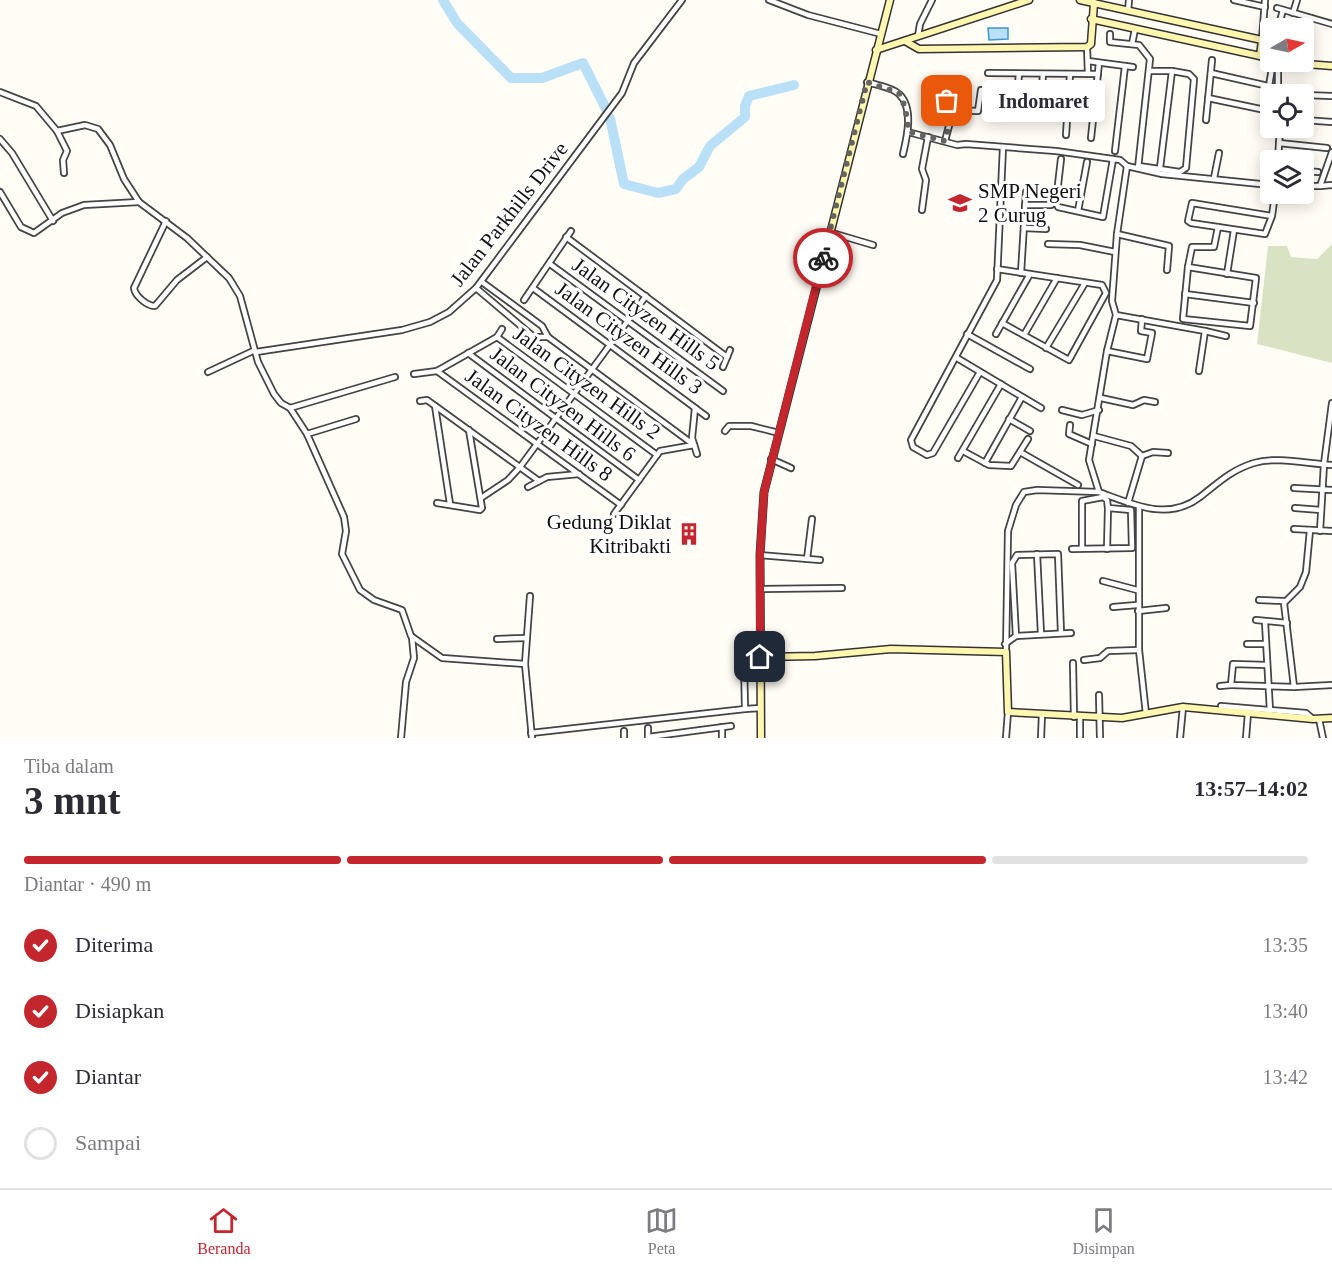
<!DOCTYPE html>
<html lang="id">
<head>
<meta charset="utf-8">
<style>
	body { margin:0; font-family:"Times New Roman",serif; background:#f2f2f3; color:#2b2b33; height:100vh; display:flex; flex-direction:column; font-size:22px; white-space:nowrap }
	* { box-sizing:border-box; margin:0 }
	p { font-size:20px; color:#7c7c81 }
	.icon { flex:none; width:33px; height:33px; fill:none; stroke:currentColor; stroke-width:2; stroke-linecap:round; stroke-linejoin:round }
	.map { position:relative; height:738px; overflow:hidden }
	.side { display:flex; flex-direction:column; background:#fff; flex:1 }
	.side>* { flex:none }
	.needle { width:39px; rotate:81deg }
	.fabs { position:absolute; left:1260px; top:18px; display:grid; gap:12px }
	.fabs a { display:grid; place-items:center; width:54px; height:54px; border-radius:6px; background:#fff; box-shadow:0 3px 15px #0003; font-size:30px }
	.pin { position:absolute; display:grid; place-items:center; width:51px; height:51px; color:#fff; margin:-26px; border-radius:12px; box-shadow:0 3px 9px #0006 }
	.courier { position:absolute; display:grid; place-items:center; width:60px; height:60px; margin:-30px; border:4px solid #c4262e; border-radius:50%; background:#fff; color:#222; box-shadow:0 2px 8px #0007 }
	.bubble { position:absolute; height:42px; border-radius:6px; background:#fff; box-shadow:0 3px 15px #0003; font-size:20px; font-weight:800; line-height:42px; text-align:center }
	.head em { font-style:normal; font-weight:800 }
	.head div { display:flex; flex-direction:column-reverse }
	.head { display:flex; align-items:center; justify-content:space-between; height:102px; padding:0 24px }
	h1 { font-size:39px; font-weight:800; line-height:45px }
	.bar { display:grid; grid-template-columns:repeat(4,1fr); gap:9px 6px; align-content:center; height:72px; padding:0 24px }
	.bar i { height:8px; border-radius:4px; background:#e1e1e2 }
	.bar .selected { background:#c4262e }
	.bar p { grid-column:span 4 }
	ol { padding:0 24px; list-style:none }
	li { display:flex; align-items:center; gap:18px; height:66px }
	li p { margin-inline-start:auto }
	li .icon { padding:6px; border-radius:50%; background:#c4262e; color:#fff; stroke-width:4 }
	li:last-child { color:#7c7c81 }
	li i { width:33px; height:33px; border:3px solid #e1e1e2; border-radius:50% }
	.dock { display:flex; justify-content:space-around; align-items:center; height:84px; border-top:2px solid #e1e1e2; background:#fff; font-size:16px; color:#7c7c81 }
	.dock a { display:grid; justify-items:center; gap:3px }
	.dock .selected { color:#c4262e }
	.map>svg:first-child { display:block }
	.cemetery { fill:#d9e3c4 }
	.water { fill:#b9e0f7; stroke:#3f96cf; stroke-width:1.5 }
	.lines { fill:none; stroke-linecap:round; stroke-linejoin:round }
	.river { stroke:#b9e0f7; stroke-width:10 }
	.street-casing { stroke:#444; stroke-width:8 }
	.secondary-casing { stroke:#333; stroke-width:9 }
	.street { stroke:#fff; stroke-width:4.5 }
	.secondary { stroke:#fff6b0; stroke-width:6 }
	.done { stroke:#646461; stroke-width:6; stroke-dasharray:0 10.8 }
	.route { stroke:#c4262e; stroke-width:8 }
	.labels { text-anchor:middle; stroke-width:6; stroke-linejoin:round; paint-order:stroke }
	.poi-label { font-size:21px; fill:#111; stroke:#fff; text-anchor:start }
	.street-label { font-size:21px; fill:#111; stroke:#fff }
</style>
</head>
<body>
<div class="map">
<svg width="1332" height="738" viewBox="0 0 1332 738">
	<rect width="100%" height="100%" fill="#fffdf5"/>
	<path class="cemetery" d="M 1332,244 L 1332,363 L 1257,344 L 1268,246 L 1287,246 L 1291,257 L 1317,259 Z"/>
	<path class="water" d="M 988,28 L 1008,28 L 1008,39 L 989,40 Z"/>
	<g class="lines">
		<g class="river">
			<path d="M 443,0 L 457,23 L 511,78 L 542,78 L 583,63 L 606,109"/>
			<path d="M 610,118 L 624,184 L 658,193 L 676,189 L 683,179 L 699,167 L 710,146 L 745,117 L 745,106 L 749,96 L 794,85"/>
		</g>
		<g class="street-casing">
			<g id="street">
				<path d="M 769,0 L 808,15 L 881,34"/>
				<path d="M 1234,0 L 1265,7"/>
				<path d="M 1277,8 L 1332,24"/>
				<path d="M 1128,11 L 1129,0"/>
				<path d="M 1293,13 L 1297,0"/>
				<path d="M 1278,28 L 1283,10"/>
				<path d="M 1110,34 L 1110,42 L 1139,45 L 1150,59 L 1138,168"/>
				<path d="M 918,36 L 920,24 L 932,0"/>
				<path d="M 1262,40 L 1265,0"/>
				<path d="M 1132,44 L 1135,29"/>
				<path d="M 1087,47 L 1088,74"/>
				<path d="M 1304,48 L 1311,18"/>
				<path d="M 1088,61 L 1133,67"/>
				<path d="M 1150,71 L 1172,71 L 1160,168"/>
				<path d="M 988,73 L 1098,74"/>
				<path d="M 1211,73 L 1277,88"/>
				<path d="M 1019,74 L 1015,114 L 1040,116 L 1043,74"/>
				<path d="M 867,82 C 876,85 892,87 899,94 C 914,108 907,137 903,154"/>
				<path d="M 0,92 L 36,106 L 57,131 L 85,125 L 98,129 L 110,145 L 124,179 L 139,202 L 187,238 L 229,278 L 240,296 L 258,362 L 274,394 L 281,403 L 290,408 L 307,434 L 344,517 L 346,531 L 342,554 L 360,590 L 374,600 L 402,610 L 411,636 L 442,658 L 525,664"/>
				<path d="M 1278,94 L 1278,62"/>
				<path d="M 1278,94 L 1297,94"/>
				<path d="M 1304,95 L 1332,96"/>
				<path d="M 1208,98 L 1265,110 L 1273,62"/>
				<path d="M 950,110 L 978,111 L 981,90"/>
				<path d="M 1206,120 L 1212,60"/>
				<path d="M 1304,120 L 1332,122"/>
				<path d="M 57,131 L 67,151 L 63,160 L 64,173"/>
				<path d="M 908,132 L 957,145 L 966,144 L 1056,151 L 1120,160 L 1127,166 L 1162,174 L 1270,185"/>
				<path d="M 1066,135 L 1070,74"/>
				<path d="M 1091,138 L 1099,63"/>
				<path d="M 0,139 L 12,153 L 53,221"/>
				<path d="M 945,141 L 950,122 L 947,101"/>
				<path d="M 1279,143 L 1327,148"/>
				<path d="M 1115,151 L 1125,66"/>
				<path d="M 1061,159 L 1056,202 L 1058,207 L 1103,217 L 1113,159"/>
				<path d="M 1278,160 L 1280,128"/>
				<path d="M 1127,166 L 1117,234 L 1112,301 L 1116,315 L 1107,351 L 1089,460 L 1099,492 C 1132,504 1168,522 1200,497 C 1218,483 1231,470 1254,463 C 1277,456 1308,464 1332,465"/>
				<path d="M 1139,166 L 1180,172 L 1186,168 L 1194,79 L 1189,74 L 1172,71"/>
				<path d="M 1304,171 L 1318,172"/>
				<path d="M 1214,178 L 1219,153"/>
				<path d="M 1304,186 L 1320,186 L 1332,152"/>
				<path d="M 1320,186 L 1332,185"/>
				<path d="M 0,192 L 21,227 L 34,233 L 62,213 L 84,205 L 139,202"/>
				<path d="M 1025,205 L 1051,205"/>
				<path d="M 922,210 L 926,180 L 922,169 L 928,137"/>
				<path d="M 1078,211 L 1087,162"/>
				<path d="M 1272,216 L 1192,203 L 1188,221 L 1191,223 L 1265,234 L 1272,216 L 1275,194"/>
				<path d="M 166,221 L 134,288 C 135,296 147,306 155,306 L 177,280 L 207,257"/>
				<path d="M 1024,228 L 1046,229"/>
				<path d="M 829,232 L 873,245"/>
				<path d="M 1117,234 L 1169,246 L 1167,270"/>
				<path d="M 566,237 L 727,357"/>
				<path d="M 1048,244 L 1080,245 L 1115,252"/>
				<path d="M 550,264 L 723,391"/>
				<path d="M 1188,267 L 1256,278 L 1250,326 L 1183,319 Z"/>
				<path d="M 1188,267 L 1192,247 L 1214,247 L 1218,227"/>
				<path d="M 997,269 L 1102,285 L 1106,293 L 1069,360 L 1002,323"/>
				<path d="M 1021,273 L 1026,192"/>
				<path d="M 1227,274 L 1234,230"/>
				<path d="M 482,282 L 542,326 L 548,337 L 694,445"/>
				<path d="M 476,288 L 534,337 L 548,337"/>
				<path d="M 533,288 L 706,416"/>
				<path d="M 1185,294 L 1254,303"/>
				<path d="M 524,300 L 571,231"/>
				<path d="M 1116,315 L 1205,331 L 1199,371"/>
				<path d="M 1205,331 L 1226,336"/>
				<path d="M 967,334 L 1030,369"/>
				<path d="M 996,334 L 1030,274"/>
				<path d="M 1024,335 L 1057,278"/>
				<path d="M 497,337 L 657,455"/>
				<path d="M 1046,348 L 1085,283"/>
				<path d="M 1107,351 L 1147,359 L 1152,333 L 1141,331 L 1142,319"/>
				<path d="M 256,352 L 402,330 L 430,322 L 449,312 L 476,288 L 622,93 L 634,63 L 682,0"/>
				<path d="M 468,353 L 639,480"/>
				<path d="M 957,358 L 1041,408"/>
				<path d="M 723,367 L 730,350"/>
				<path d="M 437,371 L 621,505"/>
				<path d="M 208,372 L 253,351"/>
				<path d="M 980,372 L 933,453 L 927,455 L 913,447 L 911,440 L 997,280 L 1003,147"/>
				<path d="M 414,374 L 437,371 L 497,337 L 502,329"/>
				<path d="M 1101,398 L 1133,405 L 1144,400 L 1155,402"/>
				<path d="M 420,401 L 427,400 L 539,481"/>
				<path d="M 435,406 L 450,504"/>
				<path d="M 290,408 L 395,377"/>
				<path d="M 695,408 L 692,438 L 697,454"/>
				<path d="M 1062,410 L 1082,415 L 1099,410"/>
				<path d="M 1009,419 L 1030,431"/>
				<path d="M 1070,425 L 1069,434 L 1092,444"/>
				<path d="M 725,431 L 729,426 L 751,426 L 779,433"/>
				<path d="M 307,434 L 356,419"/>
				<path d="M 1094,436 L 1131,446 L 1142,456 L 1153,452 L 1168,453"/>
				<path d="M 963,451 L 989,465 L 1011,466 L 1028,439"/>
				<path d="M 1020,452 L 1078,485"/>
				<path d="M 958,458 L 1001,384"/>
				<path d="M 771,459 L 791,468"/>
				<path d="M 985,463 L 1022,397"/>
				<path d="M 528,487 L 547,477 L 579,474"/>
				<path d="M 1294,488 L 1332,490"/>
				<path d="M 481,498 L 508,480 L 520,467 L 646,296"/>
				<path d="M 437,503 L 480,510 L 482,508 L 469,430"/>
				<path d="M 1128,503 L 1142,456"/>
				<path d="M 1139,508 L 1139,650 L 1146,714"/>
				<path d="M 1295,508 L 1321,510"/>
				<path d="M 614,514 L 660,451 L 694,445"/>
				<path d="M 1294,529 L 1332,531"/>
				<path d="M 1320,531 L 1324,464 L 1332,403"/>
				<path d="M 1072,549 L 1132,548 L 1131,510 L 1108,508 L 1107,500 L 1103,497 L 1082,501 L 1082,549"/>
				<path d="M 1107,549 L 1108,508"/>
				<path d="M 1037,554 L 1041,634"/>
				<path d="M 760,555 L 820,560"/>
				<path d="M 807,559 L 812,519"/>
				<path d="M 1103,581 L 1137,590"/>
				<path d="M 760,589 L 842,588"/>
				<path d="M 530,596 L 525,664 L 532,738"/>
				<path d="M 1259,600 L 1284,601"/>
				<path d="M 1113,607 L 1137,605"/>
				<path d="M 1138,611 L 1166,608"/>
				<path d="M 1256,620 L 1287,623"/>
				<path d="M 1265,622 L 1270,711"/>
				<path d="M 1016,636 L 1012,563 L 1017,555 L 1058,554 L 1061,633"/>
				<path d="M 497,639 L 526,638"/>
				<path d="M 1005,644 L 1016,636 L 1071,633"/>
				<path d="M 1247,644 L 1266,644"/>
				<path d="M 1006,652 L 1008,531 L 1016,505 L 1024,492 L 1037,490 L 1099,492"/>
				<path d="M 1084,660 L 1100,658 L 1108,651 L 1139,650"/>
				<path d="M 1073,663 L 1074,717"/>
				<path d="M 1267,665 L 1233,664 L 1231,685 L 1294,687 L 1284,603 L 1300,587 L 1306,572 L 1310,530"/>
				<path d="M 1220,686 L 1231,685"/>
				<path d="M 1294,687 L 1332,685"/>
				<path d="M 1099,695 L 1100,738"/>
				<path d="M 1221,706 L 1306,713 L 1313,719"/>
				<path d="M 745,709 L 761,708"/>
				<path d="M 1319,719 L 1323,738"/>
				<path d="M 722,727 L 722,738"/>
				<path d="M 648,728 L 648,738"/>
				<path d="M 531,733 L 745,709 L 744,661 L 748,658 L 760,657"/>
				<path d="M 648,737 L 731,726"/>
				<path d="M 401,738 L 406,682 L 414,658 L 412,637"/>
				<path d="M 624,738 L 624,731"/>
				<path d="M 1006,738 L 1008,712"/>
				<path d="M 1041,738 L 1042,714"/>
				<path d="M 1080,738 L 1080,717"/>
				<path d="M 1180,738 L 1183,707"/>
				<path d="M 1246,738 L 1248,713"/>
			</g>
		</g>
		<g class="secondary-casing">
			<g id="secondary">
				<path d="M 1080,0 L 1262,40 L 1260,56 L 1270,59"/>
				<path d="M 1091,19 L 1260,56"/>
				<path d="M 905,41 L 919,49 L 1087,47 L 1091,44 L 1094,3"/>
				<path d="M 876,50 L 1029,0"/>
				<path d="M 1280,62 L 1332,66"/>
				<path d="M 760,657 L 815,656 L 891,649 L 1006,652 L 1008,712 L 1122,718 L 1183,707 L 1313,719 L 1332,718"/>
				<path d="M 761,738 L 760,555 L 764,492 L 890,0"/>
			</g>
		</g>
		<use href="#street" class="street"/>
		<use href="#secondary" class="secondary"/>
	</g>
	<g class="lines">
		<path class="done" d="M 823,258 L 867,82 L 899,93 L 905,107 L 909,132 L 945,141 L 950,122 L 947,101"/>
		<path class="route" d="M 760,657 L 760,555 L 764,492 L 823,258"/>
	</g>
	<defs>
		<g id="school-bare" transform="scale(1.8)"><path d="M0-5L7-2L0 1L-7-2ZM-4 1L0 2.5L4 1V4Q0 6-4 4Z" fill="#c4262e" stroke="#fff" stroke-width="2.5" paint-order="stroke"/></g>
		<g id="building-bare" transform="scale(1.8)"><path d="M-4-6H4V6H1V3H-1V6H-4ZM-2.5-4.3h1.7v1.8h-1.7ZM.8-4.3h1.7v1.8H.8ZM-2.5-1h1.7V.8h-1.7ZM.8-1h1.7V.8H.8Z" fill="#c4262e" stroke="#fff" stroke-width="2.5" paint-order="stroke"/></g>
	</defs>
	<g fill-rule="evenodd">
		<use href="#school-bare" x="960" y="203"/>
		<use href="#building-bare" x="689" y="534"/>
	</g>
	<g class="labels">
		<g class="poi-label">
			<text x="978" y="198">SMP Negeri<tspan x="978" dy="24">2 Curug</tspan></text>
			<text x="671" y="529" text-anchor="end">Gedung Diklat<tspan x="671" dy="24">Kitribakti</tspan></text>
		</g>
		<g class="street-label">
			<text transform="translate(509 214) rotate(-52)" y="7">Jalan Parkhills Drive</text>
			<text transform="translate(646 314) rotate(36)" y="7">Jalan Cityzen Hills 5</text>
			<text transform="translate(629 338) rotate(36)" y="7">Jalan Cityzen Hills 3</text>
			<text transform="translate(587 383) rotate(36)" y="7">Jalan Cityzen Hills 2</text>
			<text transform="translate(563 404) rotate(37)" y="7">Jalan Cityzen Hills 6</text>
			<text transform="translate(539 425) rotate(36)" y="7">Jalan Cityzen Hills 8</text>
		</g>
	</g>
</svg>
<div class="fabs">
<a><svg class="needle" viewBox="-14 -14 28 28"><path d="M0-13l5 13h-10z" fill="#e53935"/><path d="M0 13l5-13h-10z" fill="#7c7c81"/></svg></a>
<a><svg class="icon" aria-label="locate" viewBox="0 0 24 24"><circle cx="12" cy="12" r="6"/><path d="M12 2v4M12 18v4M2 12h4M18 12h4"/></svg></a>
<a><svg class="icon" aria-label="layers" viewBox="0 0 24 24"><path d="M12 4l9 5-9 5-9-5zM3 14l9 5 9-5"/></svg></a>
</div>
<div class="pin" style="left:947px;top:101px;background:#ea580c"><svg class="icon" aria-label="bag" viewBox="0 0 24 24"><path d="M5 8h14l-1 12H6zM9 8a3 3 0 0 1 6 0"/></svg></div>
<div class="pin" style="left:760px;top:657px;background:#1f2937"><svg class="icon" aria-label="home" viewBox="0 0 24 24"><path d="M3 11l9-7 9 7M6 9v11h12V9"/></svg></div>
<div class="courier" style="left:823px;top:258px"><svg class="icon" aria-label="bike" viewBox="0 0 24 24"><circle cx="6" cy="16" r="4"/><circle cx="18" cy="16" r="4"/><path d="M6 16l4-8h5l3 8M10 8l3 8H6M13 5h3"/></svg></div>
<div class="bubble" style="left:982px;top:80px;width:123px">Indomaret</div>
</div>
<section class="side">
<div class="head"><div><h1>3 mnt</h1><p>Tiba dalam</p></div><em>13:57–14:02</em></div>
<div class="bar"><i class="selected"></i><i class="selected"></i><i class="selected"></i><i></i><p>Diantar · 490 m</p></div>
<ol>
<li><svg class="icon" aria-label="check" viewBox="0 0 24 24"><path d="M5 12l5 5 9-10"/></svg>Diterima<p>13:35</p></li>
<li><svg class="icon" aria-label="check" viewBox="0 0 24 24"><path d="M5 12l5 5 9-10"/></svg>Disiapkan<p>13:40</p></li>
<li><svg class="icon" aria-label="check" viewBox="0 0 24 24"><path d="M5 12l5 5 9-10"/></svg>Diantar<p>13:42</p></li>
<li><i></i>Sampai</li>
</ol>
</section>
<nav class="dock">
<a class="selected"><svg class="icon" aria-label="home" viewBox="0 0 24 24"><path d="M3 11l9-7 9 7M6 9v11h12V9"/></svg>Beranda</a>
<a><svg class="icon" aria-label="map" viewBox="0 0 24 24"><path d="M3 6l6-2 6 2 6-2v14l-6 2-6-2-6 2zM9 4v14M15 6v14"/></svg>Peta</a>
<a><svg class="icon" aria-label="saved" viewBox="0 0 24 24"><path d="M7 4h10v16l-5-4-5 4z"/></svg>Disimpan</a>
</nav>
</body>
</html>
